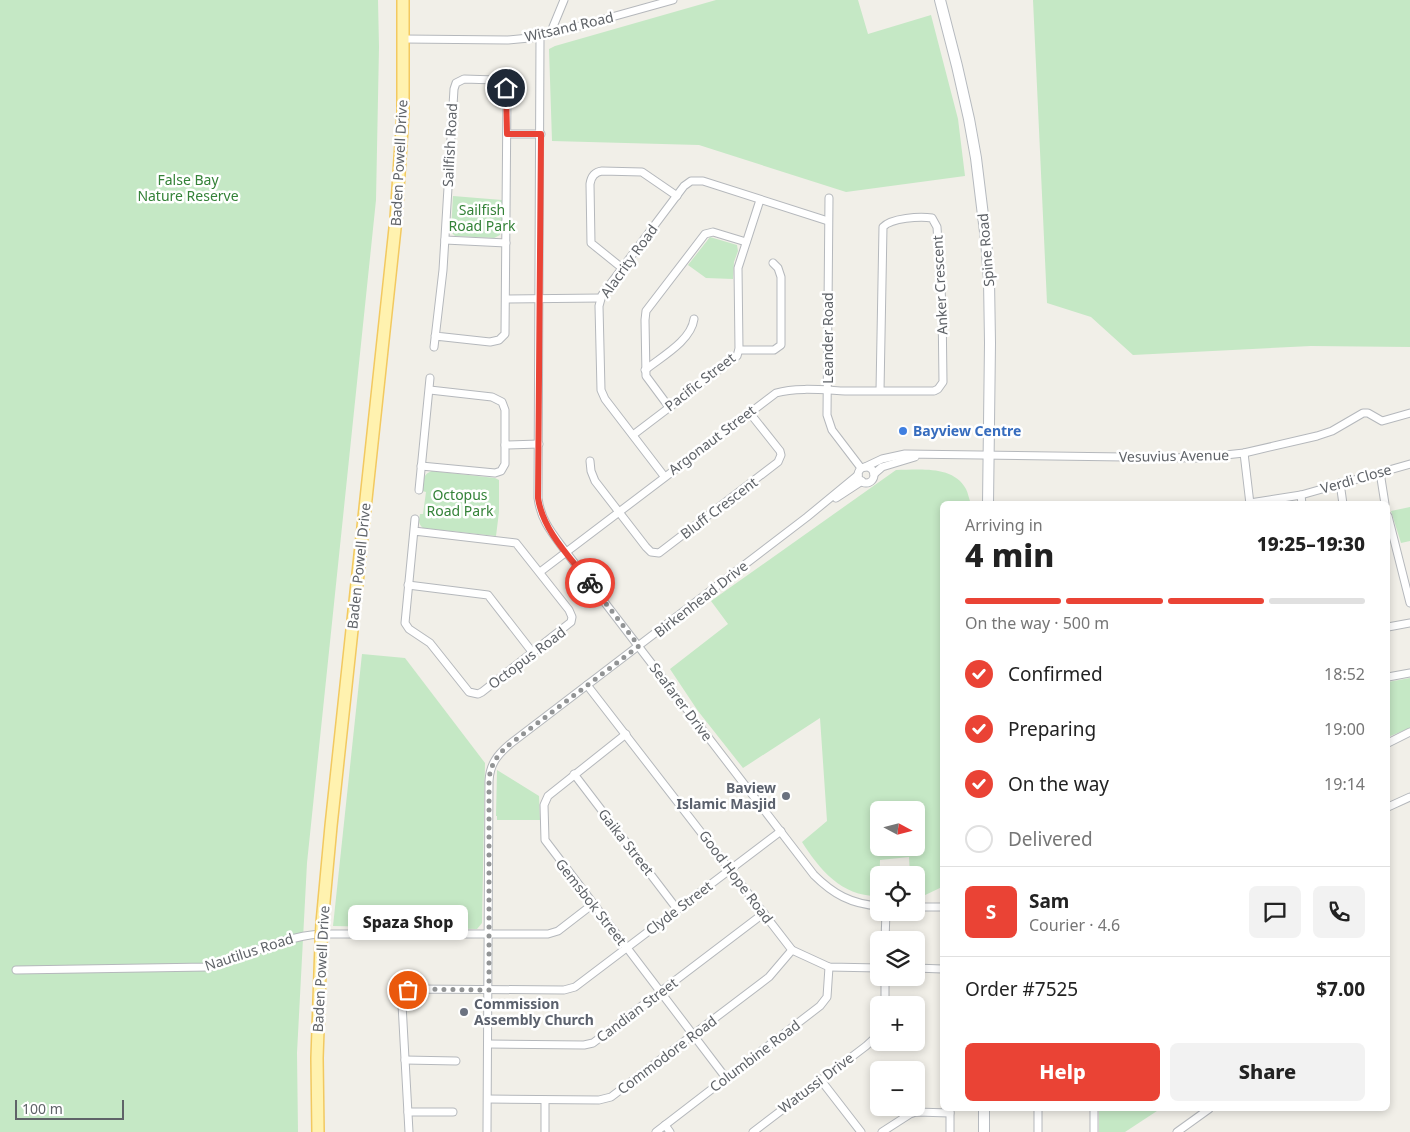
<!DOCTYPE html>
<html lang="en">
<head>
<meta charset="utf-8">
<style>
	body { margin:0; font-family:"Noto Sans",sans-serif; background:#f2f2f2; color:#222; height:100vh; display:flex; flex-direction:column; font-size:19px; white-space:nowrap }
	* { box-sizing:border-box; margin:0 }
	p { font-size:16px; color:#767676 }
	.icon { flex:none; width:28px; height:28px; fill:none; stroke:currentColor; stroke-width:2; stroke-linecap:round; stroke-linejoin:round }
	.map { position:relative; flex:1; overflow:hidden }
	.sheet { position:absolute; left:940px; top:501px; width:450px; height:610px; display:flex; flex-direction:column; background:#fff; border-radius:8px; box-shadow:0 2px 8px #0003 }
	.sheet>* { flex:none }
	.needle { width:32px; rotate:97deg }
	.tools { position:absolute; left:870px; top:801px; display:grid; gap:10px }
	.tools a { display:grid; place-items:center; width:55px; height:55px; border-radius:8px; background:#fff; box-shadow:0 2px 8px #0003; font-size:25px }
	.scale { position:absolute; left:15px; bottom:12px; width:109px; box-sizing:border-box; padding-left:5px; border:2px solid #5f6368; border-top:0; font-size:14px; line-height:18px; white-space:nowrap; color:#5f6368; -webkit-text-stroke:4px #fff; paint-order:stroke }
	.pin { position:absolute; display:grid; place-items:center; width:42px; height:42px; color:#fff; margin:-21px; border:2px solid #fff; border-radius:50%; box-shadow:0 1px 5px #0007 }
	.courier { position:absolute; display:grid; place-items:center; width:50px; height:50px; margin:-25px; border:4px solid #ea4335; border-radius:50%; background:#fff; color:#222; box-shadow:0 1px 6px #0007 }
	.bubble { position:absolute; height:35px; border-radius:8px; background:#fff; box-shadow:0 2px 8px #0003; font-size:16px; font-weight:800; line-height:35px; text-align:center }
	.summary em { font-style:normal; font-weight:800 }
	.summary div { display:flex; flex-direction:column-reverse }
	.summary { display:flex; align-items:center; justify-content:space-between; height:85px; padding:0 25px }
	h1 { font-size:32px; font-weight:800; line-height:38px }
	.bar { display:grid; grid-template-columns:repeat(4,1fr); gap:8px 5px; align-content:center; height:60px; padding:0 25px }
	.bar i { height:6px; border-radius:4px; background:#e0e0e0 }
	.bar .active { background:#ea4335 }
	.bar p { grid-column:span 4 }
	.line { display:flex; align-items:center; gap:12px; padding:0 25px; border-top:1px solid #e0e0e0 }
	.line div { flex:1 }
	.round { display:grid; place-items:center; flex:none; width:52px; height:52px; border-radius:8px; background:#f2f2f2 }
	ol { padding:0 25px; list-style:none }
	li { display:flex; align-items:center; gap:15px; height:55px }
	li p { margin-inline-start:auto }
	li .icon { padding:5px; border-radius:50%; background:#ea4335; color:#fff; stroke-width:4 }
	li:last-child { color:#767676 }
	li i { width:28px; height:28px; border:2px solid #e0e0e0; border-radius:50% }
	.button { display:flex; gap:10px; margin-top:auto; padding:10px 25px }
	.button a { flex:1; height:58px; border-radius:8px; background:#ea4335; color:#fff; font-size:20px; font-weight:800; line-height:58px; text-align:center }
	.button a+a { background:#f2f2f2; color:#222 }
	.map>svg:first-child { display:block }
	.green { fill:#c5e8c5; fill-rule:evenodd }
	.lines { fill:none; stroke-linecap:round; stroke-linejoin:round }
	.street-casing { stroke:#b5b8bc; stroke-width:9 }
	.secondary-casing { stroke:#b6babf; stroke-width:12 }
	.primary-casing { stroke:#f2c960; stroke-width:14 }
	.street { stroke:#fff; stroke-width:7 }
	.secondary { stroke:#fff; stroke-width:10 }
	.primary { stroke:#fff2af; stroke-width:11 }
	.primary-bridge-casing { stroke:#f2c960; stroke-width:14; stroke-linecap:butt }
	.primary-bridge { stroke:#fff2af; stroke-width:11 }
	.done { stroke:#929495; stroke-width:5; stroke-dasharray:0 9 }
	.route { stroke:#ea4335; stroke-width:6 }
	.shop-dot { fill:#3f7fe0; stroke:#fff; stroke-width:2 }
	.worship-dot { fill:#6b7280; stroke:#fff; stroke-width:2 }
	.labels { text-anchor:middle; stroke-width:5; stroke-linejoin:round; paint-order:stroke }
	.street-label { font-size:14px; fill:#5f6368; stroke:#fff }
	.park-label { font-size:14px; fill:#348238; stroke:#fff }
	.shop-label { font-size:14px; font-weight:bold; fill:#366cbe; stroke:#fff; text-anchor:start }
	.worship-label { font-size:14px; font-weight:bold; fill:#5b616d; stroke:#fff; text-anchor:end }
</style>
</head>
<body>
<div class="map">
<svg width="1410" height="1132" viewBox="0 0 1410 1132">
	<rect width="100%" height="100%" fill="#f1efe8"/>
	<g class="green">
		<path d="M 0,0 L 378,0 L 379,47 L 376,200 L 307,863 L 297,1053 L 298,1132 L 0,1132 Z"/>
		<path d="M 716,0 L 858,0 L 868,34 L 931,15 L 958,119 L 965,176 L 846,192 L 699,145 L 552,141 L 549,49 L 555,46 Z"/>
		<path d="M 1033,0 L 1410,0 L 1410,347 L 1311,346 L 1133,355 L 1091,317 L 1047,303 Z"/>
		<path d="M 453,196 L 502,200 L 502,229 L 500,235 L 494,238 L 455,236 L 451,232 Z"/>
		<path d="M 710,237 L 737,245 L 738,251 L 734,262 L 733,279 L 706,278 L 688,265 Z"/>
		<path d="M 896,470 C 919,470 953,465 966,489 C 968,493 969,499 971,504 L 942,504 L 942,887 L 921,897 L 916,896 L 916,875 L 910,875 L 909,857 L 880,860 L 879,896 C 842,897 820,870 802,842 L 827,821 L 820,718 L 743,768 L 698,711 L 670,669 L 728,624 L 711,601 ZM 879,810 L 916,810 L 916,848 L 879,848 Z"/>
		<path d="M 432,471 L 495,478 L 499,480 L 499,512 L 496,536 L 423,528 C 418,524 419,520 420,514 L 423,514 L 426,492 L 422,491 C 423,483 422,474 432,471 Z"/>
		<path d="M 1410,507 L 1410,541 L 1401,543 L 1391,511 Z"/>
		<path d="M 362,654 L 405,658 L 485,763 L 482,923 L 477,929 L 333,926 Z"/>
		<path d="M 1410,678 L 1410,728 L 1388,737 L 1388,682 Z"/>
		<path d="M 497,770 L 539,796 L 540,820 L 497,820 L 497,816 L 496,816 Z"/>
		<path d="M 1099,1109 L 1160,1109 L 1125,1132 L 1099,1132 Z"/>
	</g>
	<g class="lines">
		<g class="street-casing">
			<g id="street">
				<path d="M 550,34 L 564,0"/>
				<path d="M 540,37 L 538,498 C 541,521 552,533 566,552 L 814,875 C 833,894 851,904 879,906"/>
				<path d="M 404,39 L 508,40 L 540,37 L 673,0"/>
				<path d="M 507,134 L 541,134"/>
				<path d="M 829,198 L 827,415 L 832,430 L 861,468"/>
				<path d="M 445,240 L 506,243"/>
				<path d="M 622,268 L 591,243 L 590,184 C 591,177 594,172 602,171 L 642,172 L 677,196"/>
				<path d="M 506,299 L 601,298"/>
				<path d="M 434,347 L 443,270 L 454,89 L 456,83 L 464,79 L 495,80 L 504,85 L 507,94 L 505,334 L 499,340 L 490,342 L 435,336"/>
				<path d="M 739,350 L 774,350 L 781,345 L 781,277 L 778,268 L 773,263"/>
				<path d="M 645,370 C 661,357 691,341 694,319"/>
				<path d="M 669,407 L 646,376 L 645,320 L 646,311 L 705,234 L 713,232 L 746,242"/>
				<path d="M 633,435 L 737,356 L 739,349 L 738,268 L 760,200"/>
				<path d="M 505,445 L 539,444"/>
				<path d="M 1244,453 L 1250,504"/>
				<path d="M 590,461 L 591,471 L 595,481 L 646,547 L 651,552 L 659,553 L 778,462 L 781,455 L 780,451 L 749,412"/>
				<path d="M 421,466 L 495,473 L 501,471 L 505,464 L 505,410 L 502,402 L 492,397 L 430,390"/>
				<path d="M 865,467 L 882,459 L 905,454 L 1197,458 L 1244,453 L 1317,436 L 1332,431 L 1363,413 L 1368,413 L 1382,421 L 1410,413"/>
				<circle cx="866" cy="475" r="8"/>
				<path d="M 1380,472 L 1385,504"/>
				<path d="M 874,474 L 882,467 L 915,457"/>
				<path d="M 664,476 L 605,399 L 601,390 L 599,306 L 602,295 L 684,186 L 691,181 L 703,181 L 828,221"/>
				<path d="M 1340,483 L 1343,504"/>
				<path d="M 419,490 L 430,378"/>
				<path d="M 1301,495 L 1302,504"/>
				<path d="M 836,498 L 862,481"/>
				<path d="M 1250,503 L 1301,495 L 1410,464"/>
				<path d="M 1388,516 L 1410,603"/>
				<path d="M 414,531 L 516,543 L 569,610 L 572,617 L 571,622 L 482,692 L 478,694 L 469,692 L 430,643 L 409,629 L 405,623 L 415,519"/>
				<path d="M 540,572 L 776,393 C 797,387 823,390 845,391 C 875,391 904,391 934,391 L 938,389 L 943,382 L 942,305 L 937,227 L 932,218 C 920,216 891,218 883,227 L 880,391"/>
				<path d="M 408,585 L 488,595 L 533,653"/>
				<path d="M 1388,627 L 1410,623"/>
				<path d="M 1388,677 L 1410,673"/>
				<path d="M 587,685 L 792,950 L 829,967 L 879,968"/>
				<path d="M 626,734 L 548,796 L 544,805 L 545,840 L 726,1078"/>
				<path d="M 1388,743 L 1410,732"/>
				<path d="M 574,774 L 677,909"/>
				<path d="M 1388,807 L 1410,797"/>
				<path d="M 916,907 L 942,907"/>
				<path d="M 885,940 L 886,912"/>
				<path d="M 916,968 L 942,969"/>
				<path d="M 16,970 L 208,967 C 246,958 279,937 320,934 L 548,934 L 558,931 L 593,904"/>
				<path d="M 885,1005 L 885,978"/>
				<path d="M 488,1044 L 584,1045 L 593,1043 L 764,913"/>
				<path d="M 405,1060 L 456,1061"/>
				<path d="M 820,1079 L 861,1132"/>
				<path d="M 488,1099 L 599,1100 L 611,1097 L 769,977 L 792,950"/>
				<path d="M 545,1100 L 545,1132"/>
				<path d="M 1038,1109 L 1038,1132"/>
				<path d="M 408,1112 L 453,1112"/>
				<path d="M 665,1125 L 670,1132"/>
				<path d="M 409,1132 L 402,1004 L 405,992 L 416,989 L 564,990 L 575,987 L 781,831"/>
				<path d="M 487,1132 L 489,781 C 490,764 497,755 510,744 L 807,517 L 858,475"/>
				<path d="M 656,1132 L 820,1006 L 827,997 L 829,967"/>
				<path d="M 753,1132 L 866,1046 L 879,1034"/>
				<path d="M 882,1132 L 910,1114 L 916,1112 L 950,1113"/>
				<path d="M 950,1132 L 950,1109"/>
				<path d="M 1094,1132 L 1094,1109"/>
				<path d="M 1177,1132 L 1209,1109"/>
			</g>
		</g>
		<g class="secondary-casing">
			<g id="secondary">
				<path d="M 940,0 L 957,66 L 969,119 L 976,158 L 986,240 L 989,280 L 990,343 L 988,504"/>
				<path d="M 984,1109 L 984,1132"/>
			</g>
		</g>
		<g class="primary-casing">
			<g id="primary">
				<path d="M 322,923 L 331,826 L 396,219 L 403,113 L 403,0"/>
				<path d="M 318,1132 L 317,1058 L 321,944"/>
			</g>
		</g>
		<use href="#street" class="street"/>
		<use href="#secondary" class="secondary"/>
		<use href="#primary" class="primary"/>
		<g class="primary-bridge-casing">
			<path id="primary-bridge" d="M 321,944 L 322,923"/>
		</g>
		<use href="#primary-bridge" class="primary-bridge"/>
	</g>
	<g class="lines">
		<path class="done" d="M 408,990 L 416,989 L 489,990 L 489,779 C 491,763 498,754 510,744 L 639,646 L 590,583"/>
		<path class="route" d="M 506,88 L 507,134 L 541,134 L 538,498 C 543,531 570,557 590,583"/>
	</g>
	<circle class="shop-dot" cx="903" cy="431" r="5"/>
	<g class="worship-dot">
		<circle cx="786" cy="796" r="5"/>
		<circle cx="464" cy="1012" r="5"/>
	</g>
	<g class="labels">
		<g class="street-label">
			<text transform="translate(569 27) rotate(-13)" y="5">Witsand Road</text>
			<text transform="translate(450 145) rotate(-87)" y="5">Sailfish Road</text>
			<text transform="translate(399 163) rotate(-87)" y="5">Baden Powell Drive</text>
			<text transform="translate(986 250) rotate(-95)" y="5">Spine Road</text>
			<text transform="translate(629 261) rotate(-54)" y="5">Alacrity Road</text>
			<text transform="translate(940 285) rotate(-93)" y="5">Anker Crescent</text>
			<text transform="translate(828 338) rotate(-90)" y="5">Leander Road</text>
			<text transform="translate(700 382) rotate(-38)" y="5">Pacific Street</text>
			<text transform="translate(712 440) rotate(-37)" y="5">Argonaut Street</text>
			<text transform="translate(1174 456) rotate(-1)" y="5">Vesuvius Avenue</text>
			<text transform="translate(1356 479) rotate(-16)" y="5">Verdi Close</text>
			<text transform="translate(719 508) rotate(-37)" y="5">Bluff Crescent</text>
			<text transform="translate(359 566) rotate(-84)" y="5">Baden Powell Drive</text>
			<text transform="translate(701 599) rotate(-38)" y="5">Birkenhead Drive</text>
			<text transform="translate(527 658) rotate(-37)" y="5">Octopus Road</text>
			<text transform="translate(681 702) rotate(53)" y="5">Seafarer Drive</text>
			<text transform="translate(626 842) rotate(52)" y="5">Gaika Street</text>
			<text transform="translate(736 877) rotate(53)" y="5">Good Hope Road</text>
			<text transform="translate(591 902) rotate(52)" y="5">Gemsbok Street</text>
			<text transform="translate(679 908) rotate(-37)" y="5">Clyde Street</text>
			<text transform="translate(249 952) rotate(-18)" y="5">Nautilus Road</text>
			<text transform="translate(321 969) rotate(-87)" y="5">Baden Powell Drive</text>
			<text transform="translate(637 1010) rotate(-37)" y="5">Candian Street</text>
			<text transform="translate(667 1055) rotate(-37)" y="5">Commodore Road</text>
			<text transform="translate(755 1056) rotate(-37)" y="5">Columbine Road</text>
			<text transform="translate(816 1083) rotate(-37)" y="5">Watussi Drive</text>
		</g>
		<g class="park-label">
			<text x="188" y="185">False Bay<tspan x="188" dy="16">Nature Reserve</tspan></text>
			<text x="482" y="215">Sailfish<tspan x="482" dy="16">Road Park</tspan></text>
			<text x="460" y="500">Octopus<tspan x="460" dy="16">Road Park</tspan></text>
		</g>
		<g class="shop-label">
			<text x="913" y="436">Bayview Centre</text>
		</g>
		<g class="worship-label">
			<text x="776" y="793">Baview<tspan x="776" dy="16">Islamic Masjid</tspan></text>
			<text x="474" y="1009" text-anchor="start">Commission<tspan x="474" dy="16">Assembly Church</tspan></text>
		</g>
	</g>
</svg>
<div class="tools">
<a><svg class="needle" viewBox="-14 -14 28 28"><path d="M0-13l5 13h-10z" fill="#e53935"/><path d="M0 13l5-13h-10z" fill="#767676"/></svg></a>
<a><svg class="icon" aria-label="locate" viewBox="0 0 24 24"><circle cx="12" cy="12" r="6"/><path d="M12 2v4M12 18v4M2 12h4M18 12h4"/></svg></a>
<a><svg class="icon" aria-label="layers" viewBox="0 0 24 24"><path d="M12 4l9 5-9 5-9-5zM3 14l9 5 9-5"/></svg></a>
<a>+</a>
<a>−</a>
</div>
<div class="scale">100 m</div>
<div class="pin" style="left:408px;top:990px;background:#ea580c"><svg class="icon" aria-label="bag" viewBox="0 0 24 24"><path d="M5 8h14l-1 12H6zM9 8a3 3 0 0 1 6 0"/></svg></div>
<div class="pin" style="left:506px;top:88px;background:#1f2937"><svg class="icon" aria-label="home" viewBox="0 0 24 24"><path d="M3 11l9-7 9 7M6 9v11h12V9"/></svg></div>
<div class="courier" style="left:590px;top:583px"><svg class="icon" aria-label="bike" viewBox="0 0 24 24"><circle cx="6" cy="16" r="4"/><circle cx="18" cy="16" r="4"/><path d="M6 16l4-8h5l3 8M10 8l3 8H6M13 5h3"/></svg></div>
<div class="bubble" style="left:348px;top:905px;width:120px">Spaza Shop</div>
<section class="sheet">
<div class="summary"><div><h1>4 min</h1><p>Arriving in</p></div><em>19:25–19:30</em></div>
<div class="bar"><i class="active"></i><i class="active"></i><i class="active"></i><i></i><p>On the way · 500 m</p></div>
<ol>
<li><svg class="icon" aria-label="check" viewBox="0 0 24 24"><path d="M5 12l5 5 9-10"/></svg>Confirmed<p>18:52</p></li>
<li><svg class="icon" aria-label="check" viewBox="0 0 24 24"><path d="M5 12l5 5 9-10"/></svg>Preparing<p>19:00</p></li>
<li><svg class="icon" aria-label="check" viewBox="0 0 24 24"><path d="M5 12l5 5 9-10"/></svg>On the way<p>19:14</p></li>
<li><i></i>Delivered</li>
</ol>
<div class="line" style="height:90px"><b class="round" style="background:#ea4335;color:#fff">S</b><div><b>Sam</b><p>Courier · 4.6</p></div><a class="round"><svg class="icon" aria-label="chat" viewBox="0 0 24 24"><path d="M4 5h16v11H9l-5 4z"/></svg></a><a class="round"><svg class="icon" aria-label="phone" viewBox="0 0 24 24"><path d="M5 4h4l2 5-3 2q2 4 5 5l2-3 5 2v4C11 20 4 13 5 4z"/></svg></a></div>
<div class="line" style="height:65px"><div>Order #7525</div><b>$7.00</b></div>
<div class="button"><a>Help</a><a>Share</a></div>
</section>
</div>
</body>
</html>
